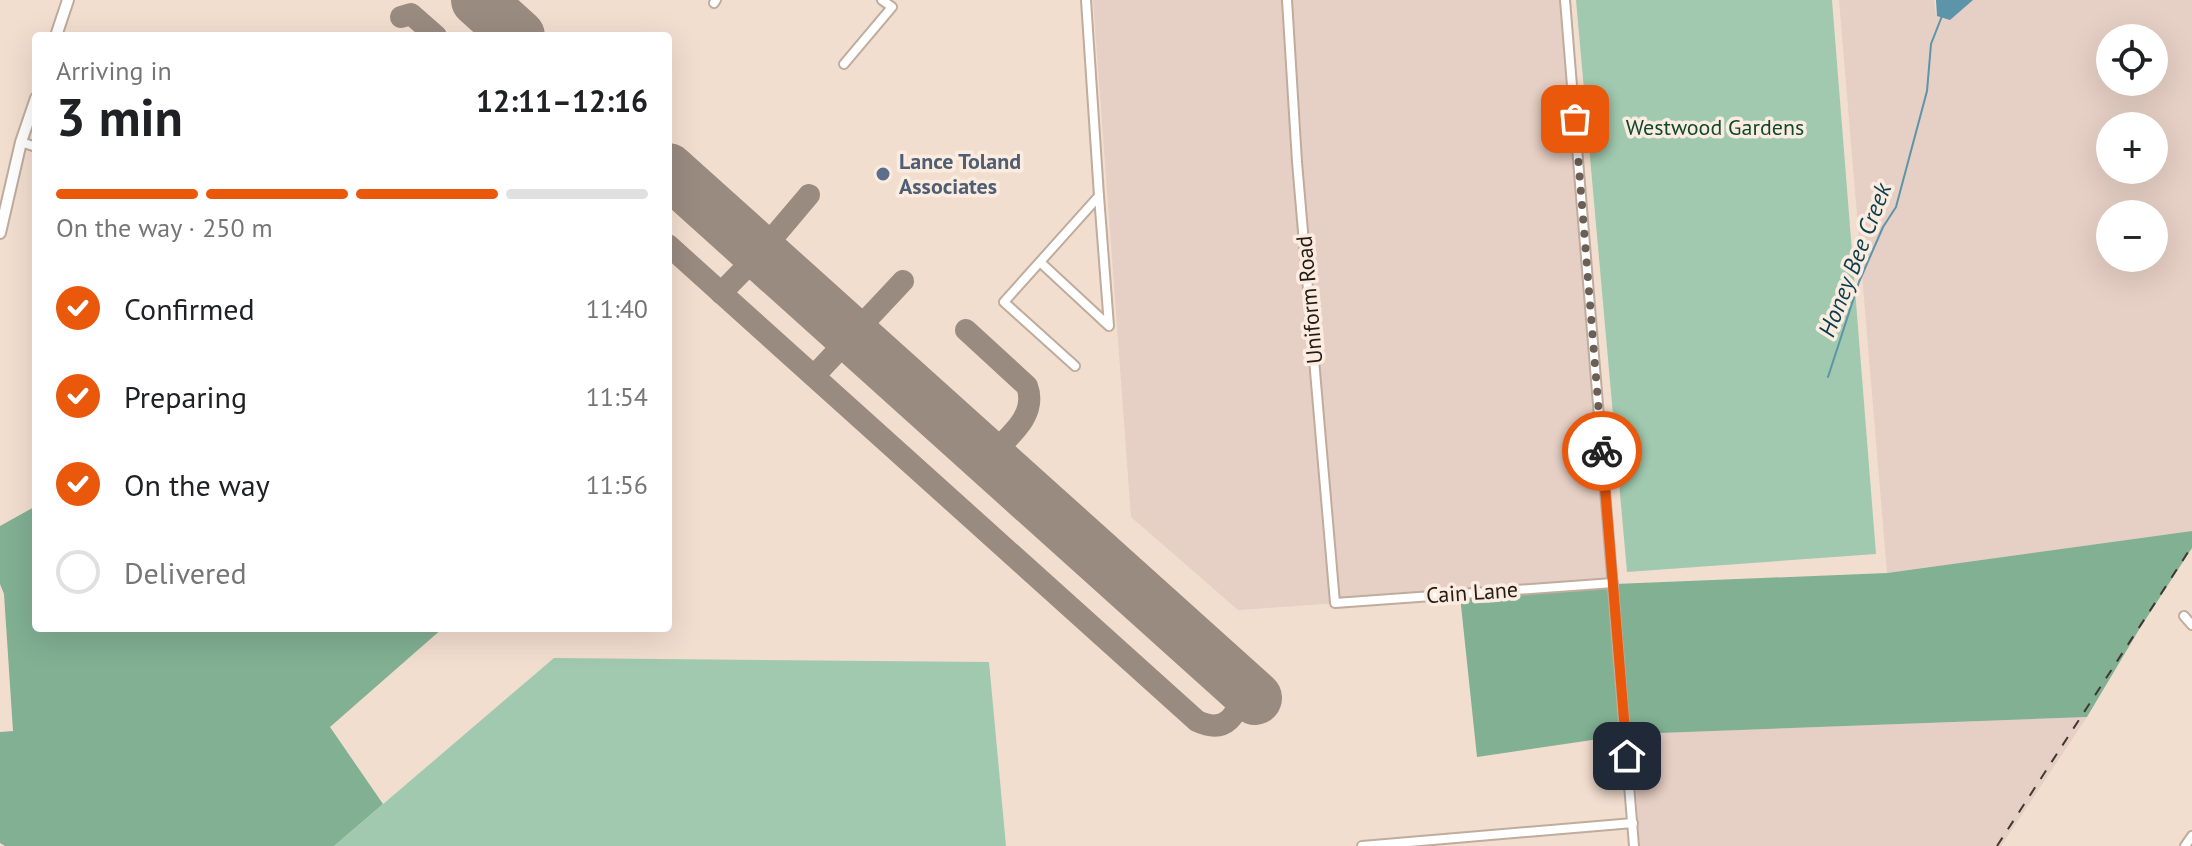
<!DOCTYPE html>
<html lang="en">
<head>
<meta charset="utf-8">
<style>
	body { margin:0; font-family:"PT Sans",sans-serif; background:#f2f2f2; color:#202124; height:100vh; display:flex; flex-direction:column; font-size:30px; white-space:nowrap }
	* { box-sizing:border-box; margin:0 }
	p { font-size:26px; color:#757577 }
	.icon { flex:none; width:44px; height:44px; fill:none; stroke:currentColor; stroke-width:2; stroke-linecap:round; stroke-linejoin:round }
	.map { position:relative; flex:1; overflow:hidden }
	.sheet { position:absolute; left:32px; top:32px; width:640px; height:600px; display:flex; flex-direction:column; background:#fff; border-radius:8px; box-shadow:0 8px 32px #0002 }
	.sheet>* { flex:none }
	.fabs { position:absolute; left:2096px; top:24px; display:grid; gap:16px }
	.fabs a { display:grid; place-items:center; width:72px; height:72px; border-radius:50%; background:#fff; box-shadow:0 8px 32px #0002; font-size:40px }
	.pin { position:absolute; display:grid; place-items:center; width:68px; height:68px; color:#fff; margin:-34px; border-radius:16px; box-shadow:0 4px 12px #0006 }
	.courier { position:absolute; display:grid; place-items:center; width:80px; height:80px; margin:-40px; border:6px solid #ea580c; border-radius:50%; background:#fff; color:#222; box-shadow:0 2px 10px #0007 }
	.summary em { font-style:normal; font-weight:600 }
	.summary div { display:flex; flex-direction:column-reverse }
	.summary { display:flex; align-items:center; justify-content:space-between; height:136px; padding:0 24px }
	h1 { font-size:52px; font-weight:600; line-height:60px }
	.bar { display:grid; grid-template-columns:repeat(4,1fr); gap:12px 8px; align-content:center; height:96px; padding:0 24px }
	.bar i { height:10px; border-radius:6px; background:#e0e0e0 }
	.bar .selected { background:#ea580c }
	.bar p { grid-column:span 4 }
	ol { padding:0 24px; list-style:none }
	li { display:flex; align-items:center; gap:24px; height:88px }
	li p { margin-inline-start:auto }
	li .icon { padding:8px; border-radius:50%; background:#ea580c; color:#fff; stroke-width:4 }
	li:last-child { color:#757577 }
	li i { width:44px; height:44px; border:4px solid #e0e0e0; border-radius:50% }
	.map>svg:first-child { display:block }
	.industrial { fill:#e6cfc4; fill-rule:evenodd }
	.green { fill:#a0c9af }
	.forest { fill:#81b093 }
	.water { fill:#5c94a9 }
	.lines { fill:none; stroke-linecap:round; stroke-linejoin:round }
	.stream { stroke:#5c94a9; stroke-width:2 }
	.taxiway { stroke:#9a8b80; stroke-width:22 }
	.runway { stroke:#9a8b80; stroke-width:54 }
	.minor-casing { stroke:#bfac9d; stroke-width:12 }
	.major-casing { stroke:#bfac9d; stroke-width:14 }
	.minor { stroke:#fff; stroke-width:8 }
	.major { stroke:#fff; stroke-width:10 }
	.rail { stroke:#413832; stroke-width:2; stroke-dasharray:10 10; stroke-linecap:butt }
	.done { stroke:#6b5f57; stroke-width:8; stroke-dasharray:0 14.4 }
	.route { stroke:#ea580c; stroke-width:10 }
	.service-dot { fill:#5c6f8a; stroke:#fcece0; stroke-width:3 }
	.labels { text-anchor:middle; stroke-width:7; stroke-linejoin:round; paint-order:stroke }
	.park-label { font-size:22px; fill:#0d492c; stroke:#fcece0 }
	.service-label { font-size:22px; font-weight:bold; fill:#4e5e75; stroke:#fcece0; text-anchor:start }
	.street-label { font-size:22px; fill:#221b16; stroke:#fcece0 }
	.water-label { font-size:24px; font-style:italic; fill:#0a3e4e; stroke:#fcece0 }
</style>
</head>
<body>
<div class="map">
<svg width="2192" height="846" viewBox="0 0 2192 846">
	<rect width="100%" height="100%" fill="#f2decf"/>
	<g class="industrial">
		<path d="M 1093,0 L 1560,0 L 1615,584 L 1238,610 L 1131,517 Z"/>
		<path d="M 1839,0 L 1934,0 L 1936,15 L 1951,16 L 1970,0 L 2192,0 L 2192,531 L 1887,573 ZM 2110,38 L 2154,38 L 2154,82 L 2110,82 ZM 2110,126 L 2154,126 L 2154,170 L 2110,170 ZM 2110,214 L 2154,214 L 2154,258 L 2110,258 Z"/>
		<path d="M 2087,717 L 2001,846 L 1639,846 L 1633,734 Z"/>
	</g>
	<g class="green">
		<path d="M 1576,0 L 1832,0 L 1876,554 L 1627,572 Z"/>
		<path d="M 554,658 L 989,662 L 1006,846 L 334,846 Z"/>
	</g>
	<g class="forest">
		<path d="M 36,506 L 36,628 L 443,628 L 330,727 L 383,804 L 334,846 L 5,846 L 0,843 L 0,732 L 13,731 L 4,594 L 0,584 L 0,526 Z"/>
		<path d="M 2192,531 L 2192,548 L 2140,628 L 2087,717 L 1633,734 L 1477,757 L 1460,596 L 1615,584 L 1887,573 Z"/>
	</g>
	<path class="water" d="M 1936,0 L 1973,0 L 1950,20 L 1937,16 Z"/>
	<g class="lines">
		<path class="stream" d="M 1828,377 L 1859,282 L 1883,227 L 1896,207 L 1927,91 L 1931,44 L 1942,16"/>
		<g class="taxiway">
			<path d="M 401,17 L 411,14 L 436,36"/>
			<path d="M 668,245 L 1197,721 C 1227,735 1236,715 1245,689"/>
			<path d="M 721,293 L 760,253 L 809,195"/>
			<path d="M 966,330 L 1027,386 C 1038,416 1008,437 989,457"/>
			<path d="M 814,376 L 903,281"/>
		</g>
		<g class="runway">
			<path d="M 478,0 L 518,36"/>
			<path d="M 668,170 L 1255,698"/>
		</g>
		<g class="minor-casing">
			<g id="minor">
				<path d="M 1287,0 L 1297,162 L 1335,603 L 1613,583"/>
				<path d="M 1565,0 L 1634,846"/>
				<path d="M 714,3 L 716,0"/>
				<path d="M 844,64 L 892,7 L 882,0"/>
				<path d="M 21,142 L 36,147"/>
				<path d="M 1040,262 L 1109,326 L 1099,196"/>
				<path d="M 1075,366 L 1004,302 L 1099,196 L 1086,0"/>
				<path d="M 2184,616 L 2192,625"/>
				<path d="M 1362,846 L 1633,823"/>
				<path d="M 2185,846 L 2192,836"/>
			</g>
		</g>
		<g class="major-casing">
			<g id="major">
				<path d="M 56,36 L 68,0"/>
				<path d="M 0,233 L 21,142 L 36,98"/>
			</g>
		</g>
		<use href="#minor" class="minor"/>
		<use href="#major" class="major"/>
		<path class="rail" d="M 1997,846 L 2192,546"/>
	</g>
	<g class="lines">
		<path class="done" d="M 1575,119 L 1602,451"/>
		<path class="route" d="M 1602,451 L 1627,756"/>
	</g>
	<circle class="service-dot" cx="883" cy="174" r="8"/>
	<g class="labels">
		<g class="park-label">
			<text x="1715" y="135">Westwood Gardens</text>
		</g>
		<g class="service-label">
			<text x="899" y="169">Lance Toland<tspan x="899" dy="25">Associates</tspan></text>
		</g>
		<g class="street-label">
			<text transform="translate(1309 300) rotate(-95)" y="8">Uniform Road</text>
			<text transform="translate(1472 592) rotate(-4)" y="8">Cain Lane</text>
		</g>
		<g class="water-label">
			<text transform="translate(1855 260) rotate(-69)" y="8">Honey Bee Creek</text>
		</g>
	</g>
</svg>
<div class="fabs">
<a><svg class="icon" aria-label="locate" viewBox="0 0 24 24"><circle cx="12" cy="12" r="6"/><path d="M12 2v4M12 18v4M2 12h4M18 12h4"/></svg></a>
<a>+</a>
<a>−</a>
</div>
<div class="pin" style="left:1575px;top:119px;background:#ea580c"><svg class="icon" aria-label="bag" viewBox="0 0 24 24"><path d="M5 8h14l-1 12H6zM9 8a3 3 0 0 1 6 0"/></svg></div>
<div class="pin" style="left:1627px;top:756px;background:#1f2937"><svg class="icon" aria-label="home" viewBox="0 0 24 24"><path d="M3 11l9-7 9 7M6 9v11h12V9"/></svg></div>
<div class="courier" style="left:1602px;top:451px"><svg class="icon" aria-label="bike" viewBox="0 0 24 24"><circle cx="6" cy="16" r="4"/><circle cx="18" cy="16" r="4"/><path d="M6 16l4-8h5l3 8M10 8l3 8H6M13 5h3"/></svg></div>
<section class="sheet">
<div class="summary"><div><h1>3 min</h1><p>Arriving in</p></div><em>12:11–12:16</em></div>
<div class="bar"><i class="selected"></i><i class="selected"></i><i class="selected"></i><i></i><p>On the way · 250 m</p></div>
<ol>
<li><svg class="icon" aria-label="check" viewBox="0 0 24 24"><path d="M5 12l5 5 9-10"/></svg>Confirmed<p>11:40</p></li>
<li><svg class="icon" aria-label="check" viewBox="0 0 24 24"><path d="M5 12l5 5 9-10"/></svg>Preparing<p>11:54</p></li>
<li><svg class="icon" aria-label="check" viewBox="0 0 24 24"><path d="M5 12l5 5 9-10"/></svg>On the way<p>11:56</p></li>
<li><i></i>Delivered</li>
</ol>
</section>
</div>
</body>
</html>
